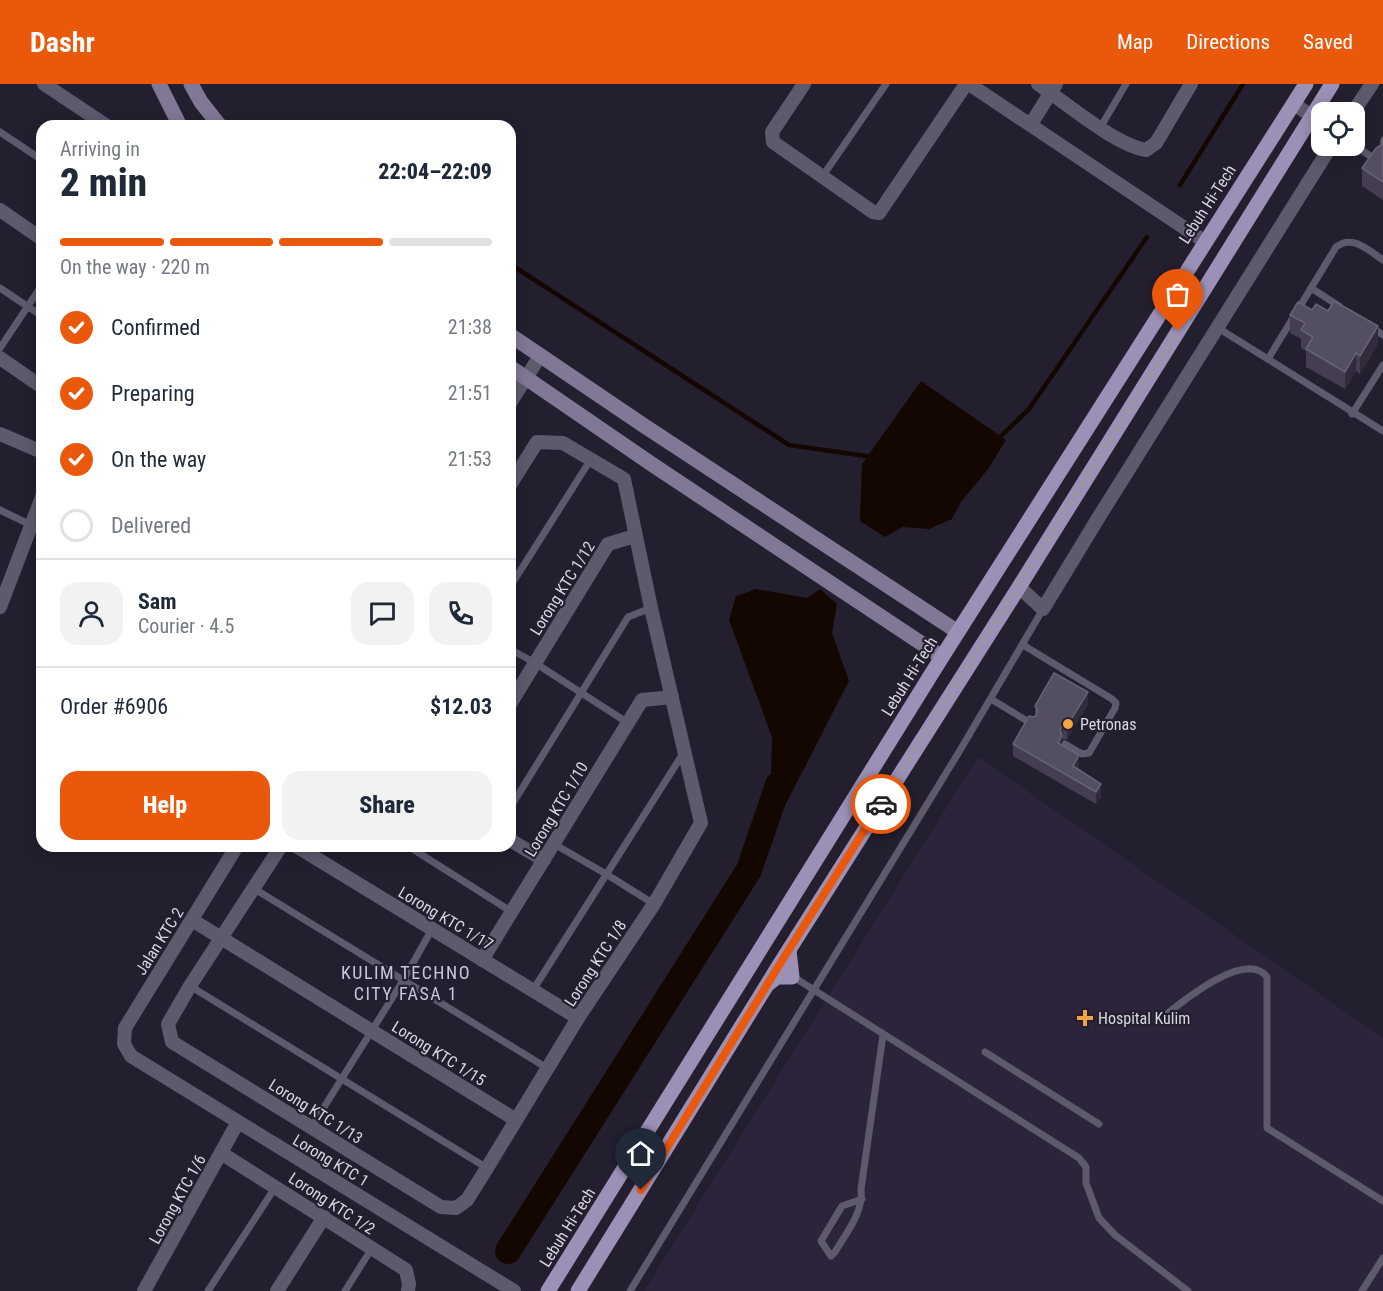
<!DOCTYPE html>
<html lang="en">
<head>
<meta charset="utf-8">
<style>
	body { margin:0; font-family:"Roboto Condensed",sans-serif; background:#f2f2f3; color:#1f2937; height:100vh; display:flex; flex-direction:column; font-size:22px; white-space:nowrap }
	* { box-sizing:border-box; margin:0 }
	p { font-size:20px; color:#747a83 }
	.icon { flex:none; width:33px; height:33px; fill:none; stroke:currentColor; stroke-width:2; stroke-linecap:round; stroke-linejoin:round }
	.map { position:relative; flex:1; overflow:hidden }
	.sheet { position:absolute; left:36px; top:36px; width:480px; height:732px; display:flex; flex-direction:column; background:#fff; border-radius:18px; box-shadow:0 3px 15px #0003 }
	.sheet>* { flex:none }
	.controls { position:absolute; left:1311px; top:18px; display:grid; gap:12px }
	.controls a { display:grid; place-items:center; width:54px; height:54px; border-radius:12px; background:#fff; box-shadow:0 3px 15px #0003; font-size:30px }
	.pin { position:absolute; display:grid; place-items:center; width:51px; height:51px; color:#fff; margin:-62px -26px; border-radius:50% 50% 50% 0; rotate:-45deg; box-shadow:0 0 6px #0007 }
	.pin .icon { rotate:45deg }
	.courier { position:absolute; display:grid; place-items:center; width:60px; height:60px; margin:-30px; border:4px solid #ea580c; border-radius:50%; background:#fff; color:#222; box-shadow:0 2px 8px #0007 }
	.overview em { font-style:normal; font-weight:800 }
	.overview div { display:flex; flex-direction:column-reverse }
	.overview { display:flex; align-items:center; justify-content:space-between; height:102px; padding:0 24px }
	h1 { font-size:39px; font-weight:800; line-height:45px }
	.bar { display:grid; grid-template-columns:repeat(4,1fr); gap:9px 6px; align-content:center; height:72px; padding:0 24px }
	.bar i { height:8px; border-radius:4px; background:#e0e1e3 }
	.bar .active { background:#ea580c }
	.bar p { grid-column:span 4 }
	.line { display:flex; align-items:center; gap:15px; padding:0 24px; border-top:2px solid #e0e1e3 }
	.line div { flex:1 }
	.round { display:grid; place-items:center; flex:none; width:63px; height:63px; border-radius:18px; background:#f2f2f3 }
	ol { padding:0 24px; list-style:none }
	li { display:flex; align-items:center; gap:18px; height:66px }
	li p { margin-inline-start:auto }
	li .icon { padding:6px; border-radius:50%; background:#ea580c; color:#fff; stroke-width:4 }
	li:last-child { color:#747a83 }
	li i { width:33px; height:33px; border:3px solid #e0e1e3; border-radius:50% }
	.action { display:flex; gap:12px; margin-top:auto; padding:12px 24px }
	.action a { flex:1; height:69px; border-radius:18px; background:#ea580c; color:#fff; font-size:24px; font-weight:800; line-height:69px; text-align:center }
	.action a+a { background:#f2f2f3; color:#1f2937 }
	header { display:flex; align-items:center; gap:36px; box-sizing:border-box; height:84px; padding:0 30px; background:#ea580c; color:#fff }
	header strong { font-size:28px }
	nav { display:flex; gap:33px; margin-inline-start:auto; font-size:21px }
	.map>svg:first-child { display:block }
	.built { fill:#2c243a }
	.water { fill:#140600 }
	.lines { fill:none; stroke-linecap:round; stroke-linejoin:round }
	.stream { stroke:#140600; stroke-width:4.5 }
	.river { stroke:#140600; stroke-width:26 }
	.lane { stroke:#5f596c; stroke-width:7 }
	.street { stroke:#5f596c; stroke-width:14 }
	.secondary { stroke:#817896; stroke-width:15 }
	.primary { stroke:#9c90b6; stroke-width:15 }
	.wall { fill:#443e50 }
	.shaded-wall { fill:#312b3c }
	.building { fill:#544f60; stroke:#696474; stroke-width:1.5 }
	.done { stroke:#9a97a3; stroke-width:6; stroke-dasharray:0 10.8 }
	.route { stroke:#ea580c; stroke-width:8 }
	.poi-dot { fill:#f3a442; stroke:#241f2f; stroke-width:2 }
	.labels { text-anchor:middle; stroke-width:4.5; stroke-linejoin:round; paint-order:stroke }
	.street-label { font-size:16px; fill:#dad7e2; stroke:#241f2f }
	.poi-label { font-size:16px; fill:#dad7e2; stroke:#241f2f; text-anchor:start }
	.neighbourhood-label { font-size:18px; letter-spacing:1.5px; fill:#cac4da; stroke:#241f2f }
</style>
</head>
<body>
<header>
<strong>Dashr</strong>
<nav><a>Map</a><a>Directions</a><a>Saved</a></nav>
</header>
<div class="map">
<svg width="1383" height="1207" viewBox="0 0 1383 1207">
	<rect width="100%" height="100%" fill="#241f2f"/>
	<path class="built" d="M 978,673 L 1383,954 L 1383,1207 L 644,1207 Z"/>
	<g class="water">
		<path d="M 921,297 L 1006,356 L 988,385 L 961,418 L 952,435 L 929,445 L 903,443 L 885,453 L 860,437 L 862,380 Z"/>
		<path d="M 756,505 L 807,514 L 820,505 L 837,520 L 832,549 L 849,597 L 777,737 L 761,729 L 771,699 L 772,653 L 729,536 L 736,512 Z"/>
	</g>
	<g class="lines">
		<g class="stream">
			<path d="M 1180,101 L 1243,0"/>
			<path d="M 510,180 L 789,361 L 873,373"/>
			<path d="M 997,356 L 1029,325 L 1147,153"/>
		</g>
		<path class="river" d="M 508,1167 L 749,786 L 778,701"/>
		<g class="lane">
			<path d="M 1100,44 L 1126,0"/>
			<path d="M 0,48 L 42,76"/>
			<path d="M 1354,61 L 1376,76"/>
			<path d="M 822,93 L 886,0"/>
			<path d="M 0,204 L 42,232"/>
			<path d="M 1311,204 L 1339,222"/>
			<path d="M 1371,243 L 1383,251"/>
			<path d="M 1218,244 L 1383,347"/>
			<path d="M 0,264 L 42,201"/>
			<path d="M 1268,275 L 1336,163 C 1352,150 1368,166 1383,176"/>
			<path d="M 1352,330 L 1383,281"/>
			<path d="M 0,426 L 31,441"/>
			<path d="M 510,503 L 591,375"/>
			<path d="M 1023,561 L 1112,615 L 1116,619 L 1115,624 L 1089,669 L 1082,670 L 1065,660"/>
			<path d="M 510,565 L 535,579 L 628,639"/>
			<path d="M 991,615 L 1032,640"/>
			<path d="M 510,724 L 628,533 L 651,524"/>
			<path d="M 554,760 L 606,790 L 654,820"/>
			<path d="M 408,762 L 512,828"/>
			<path d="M 253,804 L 547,984"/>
			<path d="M 792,892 L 1079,1074 L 1086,1083 L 1086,1099 L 1099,1134 L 1115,1151 L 1188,1207"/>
			<path d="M 190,902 L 487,1084"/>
			<path d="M 533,906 L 684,668"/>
			<path d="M 1163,933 C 1183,917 1246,865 1267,893 L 1267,1044 L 1383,1117"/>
			<path d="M 985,968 L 1099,1040"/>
			<path d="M 311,1044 L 404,895 L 432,845"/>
			<path d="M 862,1115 L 842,1122 L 821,1157 L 831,1172 L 835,1168 C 846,1149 864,1128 861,1105 L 883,951"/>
			<path d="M 208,1207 L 276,1102"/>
			<path d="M 345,1207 L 372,1164"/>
			<path d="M 630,1207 L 962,663 L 1043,525"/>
			<path d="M 1362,1207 L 1383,1174"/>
		</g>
		<g class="street">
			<path d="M 44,0 L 107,42"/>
			<path d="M 804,0 L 772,48 L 773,58 L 873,128 L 879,129 L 966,0"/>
			<path d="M 969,0 L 1204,157"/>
			<path d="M 1038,0 C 1066,19 1115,61 1146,66 L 1156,59 L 1191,0"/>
			<path d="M 1294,20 L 1322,39"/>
			<path d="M 1353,28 L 1372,0"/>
			<path d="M 1031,40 L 1056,0"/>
			<path d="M 0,126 L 42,155"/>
			<path d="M 0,274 L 42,303"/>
			<path d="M 510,319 L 540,272"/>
			<path d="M 0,350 L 42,368"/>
			<path d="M 1019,503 L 1043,525 L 1097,436 L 1331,62"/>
			<path d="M 0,523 L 42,413"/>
			<path d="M 510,620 L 608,460 L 635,452"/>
			<path d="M 510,756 L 544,776"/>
			<path d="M 237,762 L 125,944 L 124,960 L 131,972 L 514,1207"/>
			<path d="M 281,762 L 190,902 L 168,940 L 172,958 L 441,1123 L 456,1124 L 467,1116 L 487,1084 L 578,934 L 654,820 L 701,739 L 651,524 L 624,395 L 563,359 L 537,358 L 510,401"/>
			<path d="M 296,762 L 578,934"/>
			<path d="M 192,836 L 516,1036"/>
			<path d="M 482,876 L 642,616 L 672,613"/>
			<path d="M 221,1069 L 406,1186 L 409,1200 L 408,1207"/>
			<path d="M 144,1207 L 238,1038"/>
			<path d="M 277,1207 L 324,1133"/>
		</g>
		<g class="secondary">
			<path d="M 159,0 L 180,42"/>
			<path d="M 191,0 L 201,18 L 220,42"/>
			<path d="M 510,251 L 643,341 L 958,548"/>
			<path d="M 510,283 L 653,381 L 942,573"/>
		</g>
		<g class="primary">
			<path d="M 768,900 L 777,893 L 792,893 L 789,866"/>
			<path d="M 548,1207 L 942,573 L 1306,0"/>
			<path d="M 578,1207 L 778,883 L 1019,503 L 1332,0"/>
		</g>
	</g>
	<g class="wall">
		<path d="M 1383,53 L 1383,116 L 1362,102 L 1362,84 L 1381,61 Z"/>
		<path d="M 1312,226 L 1378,260 L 1360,290 L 1356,287 L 1345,305 L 1306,283 L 1306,267 L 1301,264 L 1301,255 L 1290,249 L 1290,231 Z"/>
		<path d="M 1088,620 L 1067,655 L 1062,656 L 1062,661 L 1079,683 L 1078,685 L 1101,713 L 1096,720 L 1013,672 L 1013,660 L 1035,632 L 1035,622 Z"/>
	</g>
	<g class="shaded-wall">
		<path d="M 1378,242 L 1378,260 L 1360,290 L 1360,272 Z"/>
		<path d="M 1356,269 L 1356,287 L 1345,305 L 1345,288 Z"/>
		<path d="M 1088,608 L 1088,620 L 1067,655 L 1067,642 Z"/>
		<path d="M 1063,642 L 1063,655 L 1062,656 L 1062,665 L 1058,659 L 1060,645 Z"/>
		<path d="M 1079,671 L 1079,683 L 1073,694 L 1073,682 Z"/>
		<path d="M 1101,700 L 1101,713 L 1096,720 L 1096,708 Z"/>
	</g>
	<g class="building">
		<path d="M 1383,53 L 1383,98 L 1362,84 L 1376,64 L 1381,61 L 1381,56 Z"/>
		<path d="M 1334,217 L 1378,242 L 1360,272 L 1356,269 L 1345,288 L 1306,265 L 1313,253 L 1301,246 L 1305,239 L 1290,231 L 1298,218 L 1312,226 L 1316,220 L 1328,227 Z"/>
		<path d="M 1054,589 L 1088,608 L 1067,642 L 1063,642 L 1060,645 L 1062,652 L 1058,659 L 1079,671 L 1073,682 L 1101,700 L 1096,708 L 1013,660 L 1029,632 L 1034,633 L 1037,630 L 1037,625 L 1035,622 Z"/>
	</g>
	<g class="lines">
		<path class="done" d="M 881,720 L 1178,247"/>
		<path class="route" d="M 641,1106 L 778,883 L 881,720"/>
	</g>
	<g class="poi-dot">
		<circle cx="1068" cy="640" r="6"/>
		<path d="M1082 925h6v6h6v6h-6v6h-6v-6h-6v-6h6z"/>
	</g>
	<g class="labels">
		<g class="street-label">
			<text transform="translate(1207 120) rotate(-57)" y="6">Lebuh Hi-Tech</text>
			<text transform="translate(562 504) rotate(-58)" y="6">Lorong KTC 1/12</text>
			<text transform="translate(909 592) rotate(-58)" y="6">Lebuh Hi-Tech</text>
			<text transform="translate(556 725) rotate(-59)" y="6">Lorong KTC 1/10</text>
			<text transform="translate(446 834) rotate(31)" y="6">Lorong KTC 1/17</text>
			<text transform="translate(159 857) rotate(-58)" y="6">Jalan KTC 2</text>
			<text transform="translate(595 879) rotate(-57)" y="6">Lorong KTC 1/8</text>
			<text transform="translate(439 969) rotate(32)" y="6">Lorong KTC 1/15</text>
			<text transform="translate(316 1027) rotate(32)" y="6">Lorong KTC 1/13</text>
			<text transform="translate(331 1076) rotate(31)" y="6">Lorong KTC 1</text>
			<text transform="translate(177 1115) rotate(-61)" y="6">Lorong KTC 1/6</text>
			<text transform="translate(332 1119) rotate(33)" y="6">Lorong KTC 1/2</text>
			<text transform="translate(567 1143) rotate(-58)" y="6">Lebuh Hi-Tech</text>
		</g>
		<g class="poi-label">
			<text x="1080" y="646">Petronas</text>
			<text x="1098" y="940">Hospital Kulim</text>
		</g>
		<g class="neighbourhood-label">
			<text x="406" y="895">KULIM TECHNO<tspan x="406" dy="21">CITY FASA 1</tspan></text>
		</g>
	</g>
</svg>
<div class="controls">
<a><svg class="icon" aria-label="locate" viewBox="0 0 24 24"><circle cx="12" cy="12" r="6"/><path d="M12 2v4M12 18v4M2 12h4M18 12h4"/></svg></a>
</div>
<div class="pin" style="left:1178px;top:247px;background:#ea580c"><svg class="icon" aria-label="bag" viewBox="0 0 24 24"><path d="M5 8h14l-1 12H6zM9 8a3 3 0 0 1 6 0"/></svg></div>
<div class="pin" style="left:641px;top:1106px;background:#1f2937"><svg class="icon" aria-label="home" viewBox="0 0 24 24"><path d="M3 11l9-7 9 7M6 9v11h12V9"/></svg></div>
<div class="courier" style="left:881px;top:720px"><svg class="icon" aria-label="car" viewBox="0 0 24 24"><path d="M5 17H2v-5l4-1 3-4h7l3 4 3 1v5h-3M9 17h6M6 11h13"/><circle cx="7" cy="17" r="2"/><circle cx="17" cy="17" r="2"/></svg></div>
<section class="sheet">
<div class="overview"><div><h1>2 min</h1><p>Arriving in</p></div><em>22:04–22:09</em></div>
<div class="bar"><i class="active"></i><i class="active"></i><i class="active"></i><i></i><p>On the way · 220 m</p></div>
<ol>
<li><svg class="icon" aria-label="check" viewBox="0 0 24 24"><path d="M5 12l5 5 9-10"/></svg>Confirmed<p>21:38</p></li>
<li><svg class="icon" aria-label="check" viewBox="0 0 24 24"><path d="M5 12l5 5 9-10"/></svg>Preparing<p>21:51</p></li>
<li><svg class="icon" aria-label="check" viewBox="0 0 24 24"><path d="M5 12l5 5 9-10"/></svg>On the way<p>21:53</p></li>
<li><i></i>Delivered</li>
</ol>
<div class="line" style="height:108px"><a class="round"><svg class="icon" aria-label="person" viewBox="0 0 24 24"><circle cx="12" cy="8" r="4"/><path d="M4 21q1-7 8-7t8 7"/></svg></a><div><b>Sam</b><p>Courier · 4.5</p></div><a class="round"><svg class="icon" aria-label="chat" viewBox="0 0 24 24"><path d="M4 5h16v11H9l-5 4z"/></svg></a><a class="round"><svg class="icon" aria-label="phone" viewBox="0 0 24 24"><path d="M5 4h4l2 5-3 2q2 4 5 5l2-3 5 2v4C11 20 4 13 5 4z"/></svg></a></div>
<div class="line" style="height:78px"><div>Order #6906</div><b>$12.03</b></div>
<div class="action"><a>Help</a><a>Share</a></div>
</section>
</div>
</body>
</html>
